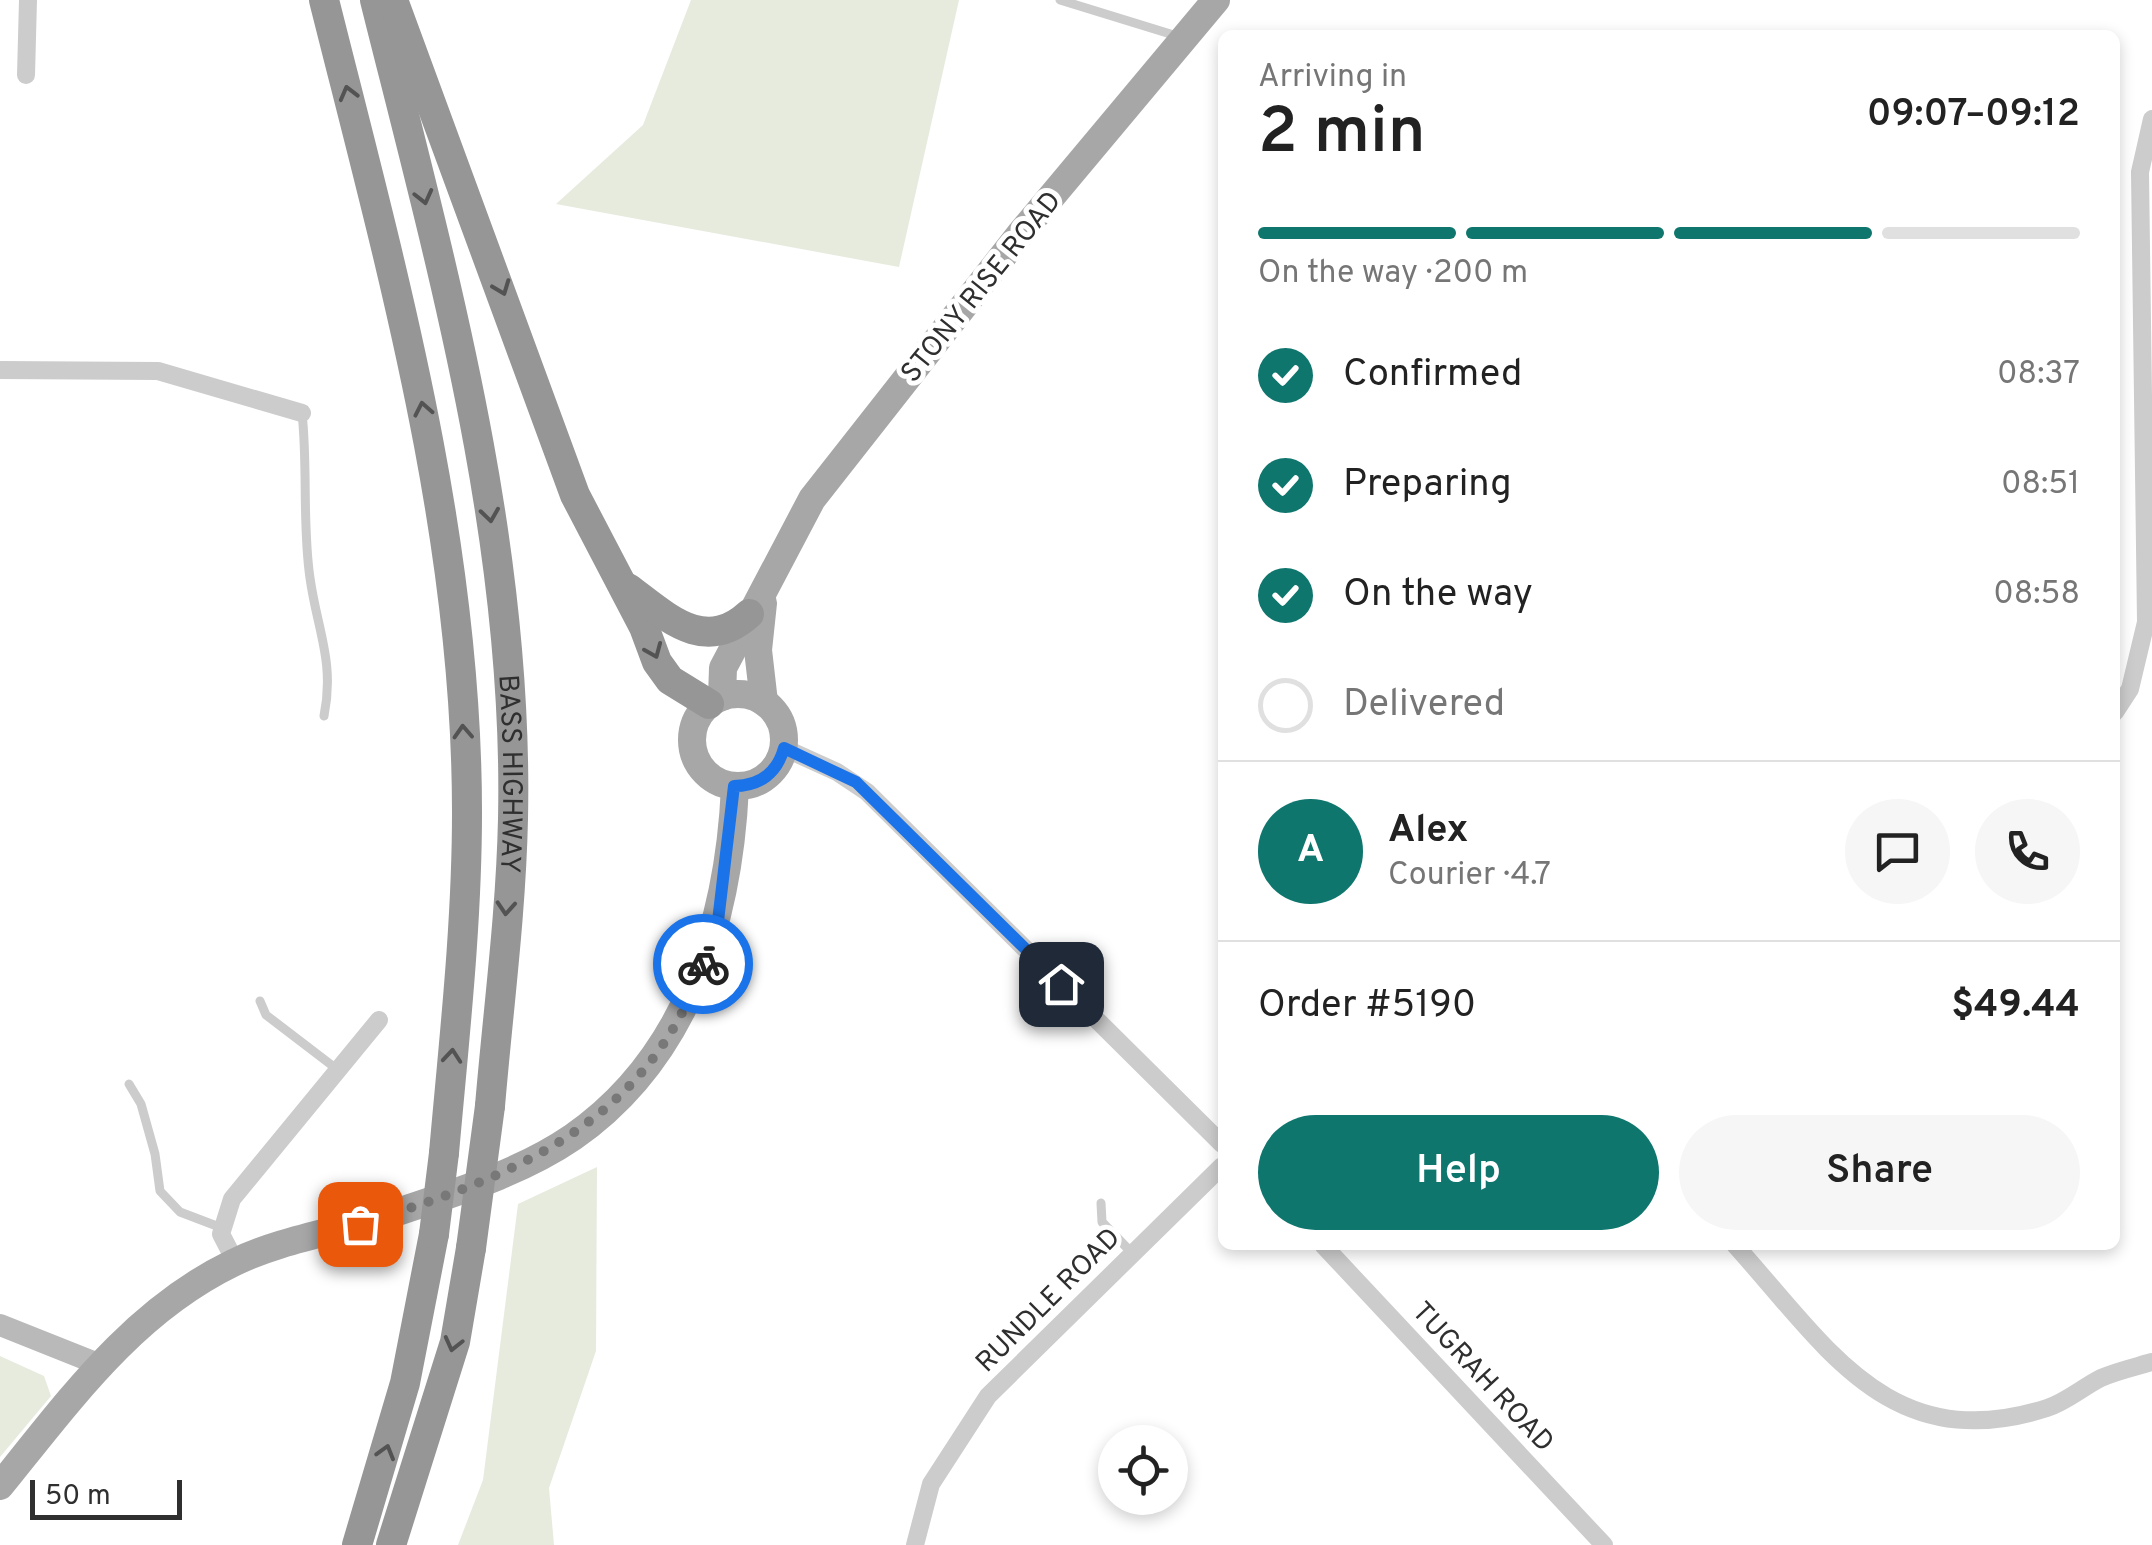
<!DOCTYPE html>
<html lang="en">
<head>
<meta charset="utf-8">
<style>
	body { margin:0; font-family:Overpass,sans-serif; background:#f6f6f6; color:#222; height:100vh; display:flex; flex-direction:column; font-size:38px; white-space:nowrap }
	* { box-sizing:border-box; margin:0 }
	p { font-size:32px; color:#767676 }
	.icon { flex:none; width:55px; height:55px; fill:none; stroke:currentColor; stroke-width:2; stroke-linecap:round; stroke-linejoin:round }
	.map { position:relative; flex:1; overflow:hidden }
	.drawer { position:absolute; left:1218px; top:30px; width:902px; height:1220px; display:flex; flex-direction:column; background:#fff; border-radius:15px; box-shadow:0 5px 15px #0003 }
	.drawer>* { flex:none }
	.tools { position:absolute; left:1098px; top:1425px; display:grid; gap:20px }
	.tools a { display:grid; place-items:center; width:90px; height:90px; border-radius:50%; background:#fff; box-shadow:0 5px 15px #0003; font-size:50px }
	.scale { position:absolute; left:30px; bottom:25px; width:152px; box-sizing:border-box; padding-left:10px; border:5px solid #2f2f2f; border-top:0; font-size:28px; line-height:35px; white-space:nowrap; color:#2f2f2f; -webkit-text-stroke:8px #fff; paint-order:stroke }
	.pin { position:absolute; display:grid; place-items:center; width:85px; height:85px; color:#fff; margin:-42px; border-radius:20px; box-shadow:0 5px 15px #0006 }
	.courier { position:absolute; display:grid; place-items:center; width:100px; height:100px; margin:-50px; border:8px solid #1a73e8; border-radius:50%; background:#fff; color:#222; box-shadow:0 2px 12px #0007 }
	.headline em { font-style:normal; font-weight:600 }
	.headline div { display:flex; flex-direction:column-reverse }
	.headline { display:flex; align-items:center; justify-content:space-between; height:170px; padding:0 40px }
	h1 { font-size:65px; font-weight:600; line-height:75px }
	.bar { display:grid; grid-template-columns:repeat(4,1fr); gap:15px 10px; align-content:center; height:120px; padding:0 40px }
	.bar i { height:12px; border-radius:8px; background:#e0e0e0 }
	.bar .active { background:#0f766e }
	.bar p { grid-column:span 4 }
	.line { display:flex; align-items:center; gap:25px; padding:0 40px; border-top:2px solid #e0e0e0 }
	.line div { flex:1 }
	.round { display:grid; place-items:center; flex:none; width:105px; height:105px; border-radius:52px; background:#f6f6f6 }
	ol { padding:0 40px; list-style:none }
	li { display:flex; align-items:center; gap:30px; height:110px }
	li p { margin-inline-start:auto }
	li .icon { padding:10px; border-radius:50%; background:#0f766e; color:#fff; stroke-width:4 }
	li:last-child { color:#767676 }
	li i { width:55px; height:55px; border:5px solid #e0e0e0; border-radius:50% }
	.cta { display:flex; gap:20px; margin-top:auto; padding:20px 40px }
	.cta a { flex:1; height:115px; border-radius:60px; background:#0f766e; color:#fff; font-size:40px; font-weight:600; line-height:115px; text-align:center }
	.cta a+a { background:#f6f6f6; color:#222 }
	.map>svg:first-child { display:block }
	.green { fill:#e6ebde }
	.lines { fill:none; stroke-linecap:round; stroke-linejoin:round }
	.lane { stroke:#ccc; stroke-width:9 }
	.street { stroke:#ccc; stroke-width:18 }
	.secondary { stroke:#b9b9b9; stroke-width:22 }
	.primary { stroke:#a7a7a7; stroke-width:28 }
	.highway { stroke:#969696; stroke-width:30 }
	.highway-bridge { stroke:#969696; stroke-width:30 }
	.oneway { stroke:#535353 }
	.done { stroke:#787878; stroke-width:10; stroke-dasharray:0 18 }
	.route { stroke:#1a73e8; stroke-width:12 }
	.labels { text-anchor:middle; stroke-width:10; stroke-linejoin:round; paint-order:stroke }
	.street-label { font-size:28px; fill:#2f2f2f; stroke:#fff }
</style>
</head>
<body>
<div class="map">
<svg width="2152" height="1545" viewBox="0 0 2152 1545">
	<rect width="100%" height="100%" fill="#fff"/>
	<g class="green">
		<path d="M 691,0 L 959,0 L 899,267 L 556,204 L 643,125 Z"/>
		<path d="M 597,1167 L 596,1351 L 549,1488 L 554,1545 L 458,1545 L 483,1480 L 518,1204 Z"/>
		<path d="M 0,1356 L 44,1376 L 51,1396 L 0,1457 Z"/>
	</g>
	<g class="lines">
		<g class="lane">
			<path d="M 1060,0 L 1177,36"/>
			<path d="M 302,413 C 308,467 302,524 310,578 C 317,629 335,662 324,716"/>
			<path d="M 260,1001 L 266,1015 L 338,1070"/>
			<path d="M 129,1084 L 141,1104 L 155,1154 L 160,1191 L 180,1212 L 222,1228"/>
			<path d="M 1101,1203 L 1102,1222 L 1132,1253"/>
		</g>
		<g class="street">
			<path d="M 26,75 L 28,0"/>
			<path d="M 0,370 L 158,371 L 302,413"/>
			<path d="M 2115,712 L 2130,689 L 2146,622 L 2140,172 L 2152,119"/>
			<path d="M 784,748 L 837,772 L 867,792 L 1222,1144"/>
			<path d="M 1323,1245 L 1604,1545"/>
			<path d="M 1735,1245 C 1827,1347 1890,1458 2047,1408 C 2066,1402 2083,1387 2101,1378 C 2117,1371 2135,1367 2152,1362"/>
			<path d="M 235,1261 L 221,1234 L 232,1199 L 379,1020"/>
			<path d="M 915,1545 L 931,1484 L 988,1396 L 1222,1166"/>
		</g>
		<path class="secondary" d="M 0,1325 L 98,1364"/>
		<g class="primary">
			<path d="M 763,603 L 758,650 L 764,702"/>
			<circle cx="738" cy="740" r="46"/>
			<path d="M 722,697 L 723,668 L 812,499 L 1021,233 L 1216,0"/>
			<path d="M 0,1486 C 69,1401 132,1312 233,1263 C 281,1239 341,1231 392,1214 C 453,1193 519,1174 573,1137 C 688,1057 729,920 735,787"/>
		</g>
		<g class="highway">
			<path d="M 324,0 C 391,267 467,535 467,812 C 467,926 454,1040 444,1153"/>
			<path id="s1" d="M 375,0 C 442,268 519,540 513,819 C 511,914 498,1011 490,1106"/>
			<path d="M 393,0 L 575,495 L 644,627 L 657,662 L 670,680 L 709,704"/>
			<path d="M 628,588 C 666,616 704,655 749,614"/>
			<path d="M 357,1545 L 405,1383 L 434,1234"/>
			<path d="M 391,1545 L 455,1342 L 471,1248"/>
		</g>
		<g class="highway-bridge">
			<path d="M 434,1234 L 444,1153"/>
			<path d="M 471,1248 L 490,1106"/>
		</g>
	</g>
	<defs><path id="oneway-chevron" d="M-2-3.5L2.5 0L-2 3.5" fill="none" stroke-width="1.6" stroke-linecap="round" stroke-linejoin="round" transform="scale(2.5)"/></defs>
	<g class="oneway">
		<use href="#oneway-chevron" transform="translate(348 93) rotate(-105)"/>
		<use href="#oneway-chevron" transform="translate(424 197) rotate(76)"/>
		<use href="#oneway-chevron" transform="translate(502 288) rotate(69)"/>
		<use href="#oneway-chevron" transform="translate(423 409) rotate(-101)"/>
		<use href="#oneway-chevron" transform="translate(490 515) rotate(82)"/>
		<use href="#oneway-chevron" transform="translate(654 651) rotate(67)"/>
		<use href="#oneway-chevron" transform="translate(463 732) rotate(-93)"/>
		<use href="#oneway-chevron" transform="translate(506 908) rotate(94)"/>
		<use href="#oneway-chevron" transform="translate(452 1056) rotate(-85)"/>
		<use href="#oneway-chevron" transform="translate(453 1344) rotate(104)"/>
		<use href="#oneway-chevron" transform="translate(386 1452) rotate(-74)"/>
	</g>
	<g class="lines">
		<path class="done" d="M 360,1224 C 510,1178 647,1125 703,964"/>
		<path class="route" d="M 703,964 L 718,921 L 734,786 C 760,786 777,773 784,748 L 856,782 L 1061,984"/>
	</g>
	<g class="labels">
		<g class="street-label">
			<text transform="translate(980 286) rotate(-51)" y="10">STONY RISE ROAD</text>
			<text dy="10" stroke="none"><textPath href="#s1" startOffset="788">BASS HIGHWAY</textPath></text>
			<text transform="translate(1047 1299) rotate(-45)" y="10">RUNDLE ROAD</text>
			<text transform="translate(1484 1376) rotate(47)" y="10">TUGRAH ROAD</text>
		</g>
	</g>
</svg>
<div class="tools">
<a><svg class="icon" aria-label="locate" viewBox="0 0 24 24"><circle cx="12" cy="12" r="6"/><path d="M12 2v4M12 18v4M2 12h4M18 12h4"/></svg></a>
</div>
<div class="scale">50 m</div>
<div class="pin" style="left:360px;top:1224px;background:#ea580c"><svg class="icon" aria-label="bag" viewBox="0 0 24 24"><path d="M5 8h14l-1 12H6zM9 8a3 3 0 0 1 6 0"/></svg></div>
<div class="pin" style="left:1061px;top:984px;background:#1f2937"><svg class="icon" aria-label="home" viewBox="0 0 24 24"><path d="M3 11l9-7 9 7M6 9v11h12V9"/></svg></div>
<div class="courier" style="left:703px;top:964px"><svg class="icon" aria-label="bike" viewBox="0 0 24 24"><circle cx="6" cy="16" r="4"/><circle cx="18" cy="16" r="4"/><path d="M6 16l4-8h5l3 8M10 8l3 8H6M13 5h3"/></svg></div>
<section class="drawer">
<div class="headline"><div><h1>2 min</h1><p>Arriving in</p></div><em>09:07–09:12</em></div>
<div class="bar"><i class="active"></i><i class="active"></i><i class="active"></i><i></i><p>On the way · 200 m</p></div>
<ol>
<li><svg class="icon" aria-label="check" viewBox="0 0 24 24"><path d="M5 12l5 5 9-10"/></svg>Confirmed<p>08:37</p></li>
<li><svg class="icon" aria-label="check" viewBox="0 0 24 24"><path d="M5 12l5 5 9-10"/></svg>Preparing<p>08:51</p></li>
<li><svg class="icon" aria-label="check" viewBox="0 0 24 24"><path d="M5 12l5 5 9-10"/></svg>On the way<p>08:58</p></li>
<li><i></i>Delivered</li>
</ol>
<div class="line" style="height:180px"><b class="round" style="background:#0f766e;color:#fff">A</b><div><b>Alex</b><p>Courier · 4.7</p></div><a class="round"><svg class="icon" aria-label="chat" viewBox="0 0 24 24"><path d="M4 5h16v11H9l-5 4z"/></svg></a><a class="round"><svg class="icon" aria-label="phone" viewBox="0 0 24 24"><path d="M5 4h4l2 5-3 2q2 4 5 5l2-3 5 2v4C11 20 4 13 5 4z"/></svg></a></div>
<div class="line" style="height:130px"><div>Order #5190</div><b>$49.44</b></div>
<div class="cta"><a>Help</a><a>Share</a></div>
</section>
</div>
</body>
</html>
